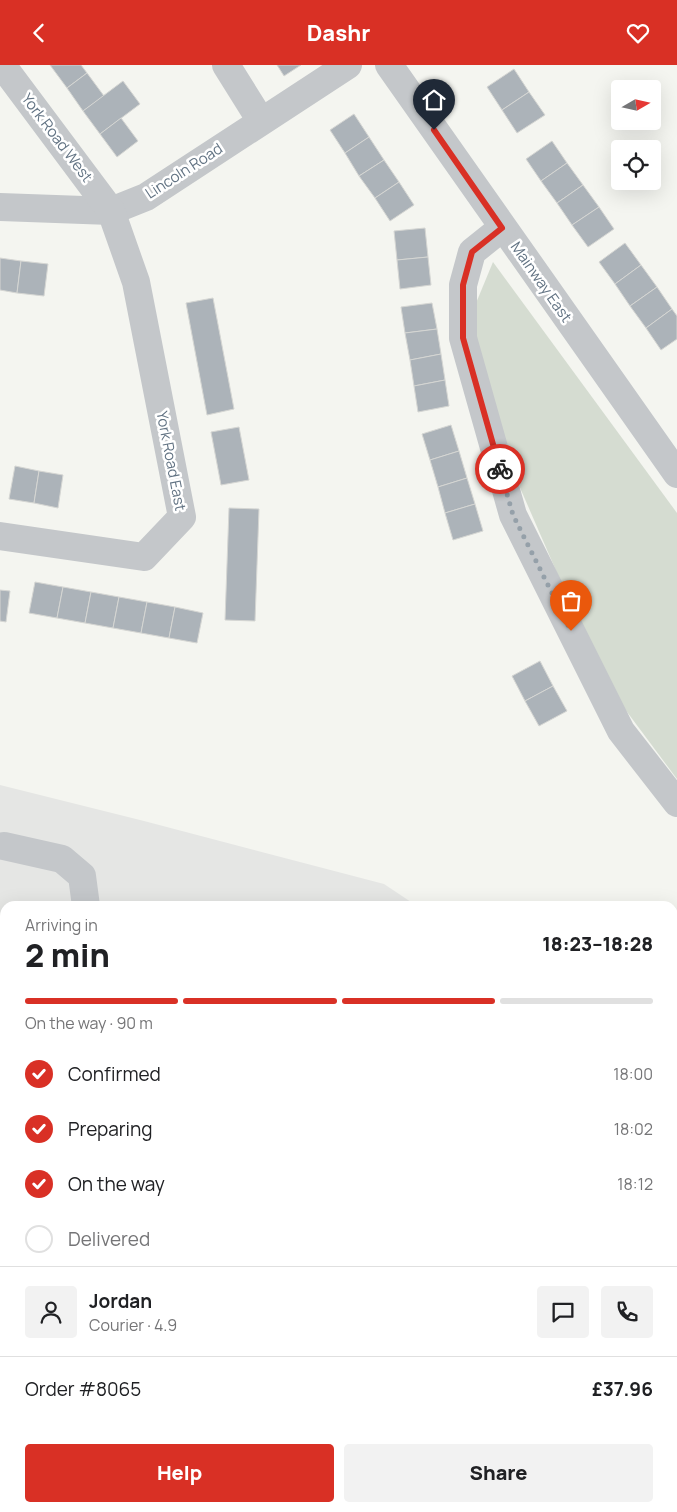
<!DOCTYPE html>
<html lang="en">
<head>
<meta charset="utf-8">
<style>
	body { margin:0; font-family:Manrope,sans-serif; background:#f2f2f2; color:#202124; height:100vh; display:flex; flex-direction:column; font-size:19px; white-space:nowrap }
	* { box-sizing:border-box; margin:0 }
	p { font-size:16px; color:#757577 }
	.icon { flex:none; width:28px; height:28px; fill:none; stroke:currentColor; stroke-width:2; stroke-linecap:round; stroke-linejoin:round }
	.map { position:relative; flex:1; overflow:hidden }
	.drawer { position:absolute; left:0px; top:836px; width:678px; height:611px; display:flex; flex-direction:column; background:#fff; border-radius:15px 15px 0 0; box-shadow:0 5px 20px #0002 }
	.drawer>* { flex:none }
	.needle { width:32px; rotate:81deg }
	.controls { position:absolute; left:611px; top:15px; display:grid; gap:10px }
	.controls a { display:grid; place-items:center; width:50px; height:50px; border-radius:5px; background:#fff; box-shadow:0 5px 20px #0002; font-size:25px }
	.pin { position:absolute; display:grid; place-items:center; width:42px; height:42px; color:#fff; margin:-51px -21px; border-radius:50% 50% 50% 0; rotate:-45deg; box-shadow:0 0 5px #0007 }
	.pin .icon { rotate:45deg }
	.courier { position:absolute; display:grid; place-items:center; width:50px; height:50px; margin:-25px; border:4px solid #d93025; border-radius:50%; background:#fff; color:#222; box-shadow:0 1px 6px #0007 }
	.head em { font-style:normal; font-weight:800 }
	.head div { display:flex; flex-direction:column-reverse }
	.head { display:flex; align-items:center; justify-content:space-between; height:85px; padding:0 25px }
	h1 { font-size:32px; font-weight:800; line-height:38px }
	.bar { display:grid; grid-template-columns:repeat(4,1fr); gap:8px 5px; align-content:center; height:60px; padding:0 25px }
	.bar i { height:6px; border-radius:4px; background:#e0e0e0 }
	.bar .current { background:#d93025 }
	.bar p { grid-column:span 4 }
	.line { display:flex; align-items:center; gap:12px; padding:0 25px; border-top:1px solid #e0e0e0 }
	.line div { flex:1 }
	.round { display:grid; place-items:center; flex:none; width:52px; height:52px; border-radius:5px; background:#f2f2f2 }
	ol { padding:0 25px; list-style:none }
	li { display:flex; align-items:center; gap:15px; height:55px }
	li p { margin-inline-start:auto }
	li .icon { padding:5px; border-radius:50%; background:#d93025; color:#fff; stroke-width:4 }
	li:last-child { color:#757577 }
	li i { width:28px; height:28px; border:2px solid #e0e0e0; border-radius:50% }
	.button { display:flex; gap:10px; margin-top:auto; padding:10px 25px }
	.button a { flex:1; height:58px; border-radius:5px; background:#d93025; color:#fff; font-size:20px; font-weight:800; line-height:58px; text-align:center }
	.button a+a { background:#f2f2f2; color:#202124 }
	header { display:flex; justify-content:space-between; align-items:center; height:65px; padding:0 25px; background:#d93025; color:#fff; font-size:22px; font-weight:800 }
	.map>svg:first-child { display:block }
	.built { fill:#e5e6e4 }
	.green { fill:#d5dcd1 }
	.building { fill:#acb3b9; stroke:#d5d6d3 }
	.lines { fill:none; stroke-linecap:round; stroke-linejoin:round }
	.major-casing { stroke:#b6babe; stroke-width:30 }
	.minor { stroke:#c4c7ca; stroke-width:28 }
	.major { stroke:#fff; stroke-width:28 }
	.done { stroke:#95a0a9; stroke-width:5; stroke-dasharray:0 9 }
	.route { stroke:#d93025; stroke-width:6 }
	.labels { text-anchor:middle; stroke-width:5; stroke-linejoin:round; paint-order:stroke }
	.street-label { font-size:15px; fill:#627383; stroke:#fff }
</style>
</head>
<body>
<header><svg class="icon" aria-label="back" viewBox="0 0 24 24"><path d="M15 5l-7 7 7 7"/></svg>Dashr<svg class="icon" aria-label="heart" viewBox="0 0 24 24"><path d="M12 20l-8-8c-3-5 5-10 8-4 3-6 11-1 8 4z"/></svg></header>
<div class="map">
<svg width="677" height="1447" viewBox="0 0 677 1447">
	<rect width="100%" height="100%" fill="#f4f5f0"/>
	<path class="built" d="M 0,720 L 144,756 L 384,819 L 417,841 L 5,841 L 5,1442 L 672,1442 L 673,1015 L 677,1018 L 677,1447 L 0,1447 Z"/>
	<path class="green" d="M 493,197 L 677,448 L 677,714 L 604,616 L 508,395 L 469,255 Z"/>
	<g class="building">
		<path d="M 50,0 L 81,0 L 87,8 L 67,23 Z"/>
		<path d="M 277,0 L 301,0 L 284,11 Z"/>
		<path d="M 514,4 L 529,27 L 502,45 L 487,22 Z"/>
		<path d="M 87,8 L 104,31 L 83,46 L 67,23 Z"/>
		<path d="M 123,16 L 140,39 L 100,69 L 83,46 Z"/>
		<path d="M 529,27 L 545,50 L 517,68 L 502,45 Z"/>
		<path d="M 354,49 L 369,72 L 345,88 L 330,65 Z"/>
		<path d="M 121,53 L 138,76 L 117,92 L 100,69 Z"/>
		<path d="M 369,72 L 384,95 L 359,111 L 345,88 Z"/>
		<path d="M 552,76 L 567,98 L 541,116 L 526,94 Z"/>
		<path d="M 384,95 L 399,117 L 375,133 L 359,111 Z"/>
		<path d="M 567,98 L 583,120 L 557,138 L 541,116 Z"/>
		<path d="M 399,117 L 414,140 L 390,156 L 375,133 Z"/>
		<path d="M 583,120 L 599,142 L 572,160 L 557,138 Z"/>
		<path d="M 599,142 L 614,164 L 588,182 L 572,160 Z"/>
		<path d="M 425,163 L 428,192 L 397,195 L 394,166 Z"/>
		<path d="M 625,178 L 641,200 L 615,219 L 599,197 Z"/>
		<path d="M 428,192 L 431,220 L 400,224 L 397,195 Z"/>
		<path d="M 0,193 L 21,196 L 17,228 L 0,225 Z"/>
		<path d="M 21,196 L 48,199 L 44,231 L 17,228 Z"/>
		<path d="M 641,200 L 657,222 L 630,241 L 615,219 Z"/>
		<path d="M 657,222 L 672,244 L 646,263 L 630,241 Z"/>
		<path d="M 213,233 L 234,344 L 207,350 L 186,238 Z"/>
		<path d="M 432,238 L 437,264 L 405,268 L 401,242 Z"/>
		<path d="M 672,244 L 677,251 L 677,274 L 661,285 L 646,263 Z"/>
		<path d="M 437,264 L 441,289 L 410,295 L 405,268 Z"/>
		<path d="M 441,289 L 445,315 L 414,321 L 410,295 Z"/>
		<path d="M 445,315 L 449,341 L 418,347 L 414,321 Z"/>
		<path d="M 451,360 L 459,386 L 430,395 L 422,369 Z"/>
		<path d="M 239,362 L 249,415 L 221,420 L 211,367 Z"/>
		<path d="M 459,386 L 467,413 L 438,422 L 430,395 Z"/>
		<path d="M 15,401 L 39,406 L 34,438 L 9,434 Z"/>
		<path d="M 39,406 L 63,410 L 58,443 L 34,438 Z"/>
		<path d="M 467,413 L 475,439 L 445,448 L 438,422 Z"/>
		<path d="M 475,439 L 483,466 L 453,475 L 445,448 Z"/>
		<path d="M 229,443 L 259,444 L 255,556 L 225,555 Z"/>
		<path d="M 35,517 L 63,522 L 57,553 L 29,548 Z"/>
		<path d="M 63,522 L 91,527 L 85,558 L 57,553 Z"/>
		<path d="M 0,525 L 10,526 L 6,557 L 0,556 Z"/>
		<path d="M 91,527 L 119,532 L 113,563 L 85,558 Z"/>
		<path d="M 119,532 L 147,537 L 141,568 L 113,563 Z"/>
		<path d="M 147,537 L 175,542 L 169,573 L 141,568 Z"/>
		<path d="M 175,542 L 203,548 L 197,578 L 169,573 Z"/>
		<path d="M 540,596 L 553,621 L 525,636 L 512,611 Z"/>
		<path d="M 553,621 L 567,646 L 539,661 L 525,636 Z"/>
		<path d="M 0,869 L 5,871 L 5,997 L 0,996 Z"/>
		<path d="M 5,1232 L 5,1442 L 14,1442 L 0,1446 L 0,1233 Z"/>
	</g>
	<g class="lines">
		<g class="major-casing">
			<g id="major">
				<path d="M 672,1418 L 677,1417"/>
				<path d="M 531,1447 L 553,1442"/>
			</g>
		</g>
		<g class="minor">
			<path d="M 226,0 L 261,56"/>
			<path d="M 389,0 L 677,409"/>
			<path d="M 0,142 L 111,146 L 146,132 L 348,0"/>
			<path d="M 502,163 L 472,187 L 463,220 L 463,273 L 513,450 L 621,666 L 677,738"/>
			<path d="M 0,471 L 144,492 L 182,452 L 136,217 L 111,146 L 2,0"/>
			<path d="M 4,781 L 62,794 L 82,811 L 86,841"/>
			<path d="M 0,1098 L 5,1099"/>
			<path d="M 191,1442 L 192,1447"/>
		</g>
		<use href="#major" class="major"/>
	</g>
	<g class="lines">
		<path class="done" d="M 500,404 L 513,450 L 571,566"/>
		<path class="route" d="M 434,65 L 502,163 L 472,187 L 463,220 L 463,273 L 500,404"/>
	</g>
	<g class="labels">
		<g class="street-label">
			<text transform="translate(57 73) rotate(53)" y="5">York Road West</text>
			<text transform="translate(184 106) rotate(-33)" y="5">Lincoln Road</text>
			<text transform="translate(541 217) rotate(55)" y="5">Mainway East</text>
			<text transform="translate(171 396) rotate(79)" y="5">York Road East</text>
		</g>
	</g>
</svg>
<div class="controls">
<a><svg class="needle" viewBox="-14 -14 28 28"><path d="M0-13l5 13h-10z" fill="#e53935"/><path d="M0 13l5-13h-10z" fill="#757577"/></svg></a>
<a><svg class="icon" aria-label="locate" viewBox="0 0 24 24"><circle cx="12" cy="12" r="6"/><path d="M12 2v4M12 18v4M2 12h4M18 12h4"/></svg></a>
</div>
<div class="pin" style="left:571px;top:566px;background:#ea580c"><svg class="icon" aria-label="bag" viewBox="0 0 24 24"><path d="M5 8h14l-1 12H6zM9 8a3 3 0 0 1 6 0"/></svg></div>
<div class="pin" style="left:434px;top:65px;background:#1f2937"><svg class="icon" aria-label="home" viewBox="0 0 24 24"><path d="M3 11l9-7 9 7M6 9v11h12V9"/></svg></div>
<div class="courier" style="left:500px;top:404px"><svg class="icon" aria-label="bike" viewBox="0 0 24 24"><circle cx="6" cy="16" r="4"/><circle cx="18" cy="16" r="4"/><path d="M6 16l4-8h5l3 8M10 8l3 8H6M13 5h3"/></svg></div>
<section class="drawer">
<div class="head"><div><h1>2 min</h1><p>Arriving in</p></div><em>18:23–18:28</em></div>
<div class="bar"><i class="current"></i><i class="current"></i><i class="current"></i><i></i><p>On the way · 90 m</p></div>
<ol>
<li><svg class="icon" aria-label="check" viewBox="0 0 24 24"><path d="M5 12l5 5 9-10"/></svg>Confirmed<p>18:00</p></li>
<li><svg class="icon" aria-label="check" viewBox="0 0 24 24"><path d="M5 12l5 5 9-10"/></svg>Preparing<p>18:02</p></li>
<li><svg class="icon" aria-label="check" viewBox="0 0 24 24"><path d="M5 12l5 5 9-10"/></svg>On the way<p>18:12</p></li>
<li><i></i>Delivered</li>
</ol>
<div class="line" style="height:90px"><a class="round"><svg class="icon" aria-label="person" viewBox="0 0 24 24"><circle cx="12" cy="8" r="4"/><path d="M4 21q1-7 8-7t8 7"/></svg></a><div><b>Jordan</b><p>Courier · 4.9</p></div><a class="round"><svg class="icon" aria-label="chat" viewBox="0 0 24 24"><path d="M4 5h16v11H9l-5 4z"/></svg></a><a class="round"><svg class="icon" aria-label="phone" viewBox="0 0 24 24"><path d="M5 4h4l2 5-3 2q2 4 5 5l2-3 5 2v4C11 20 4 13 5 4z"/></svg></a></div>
<div class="line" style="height:65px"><div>Order #8065</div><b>£37.96</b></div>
<div class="button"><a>Help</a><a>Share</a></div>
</section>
</div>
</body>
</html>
